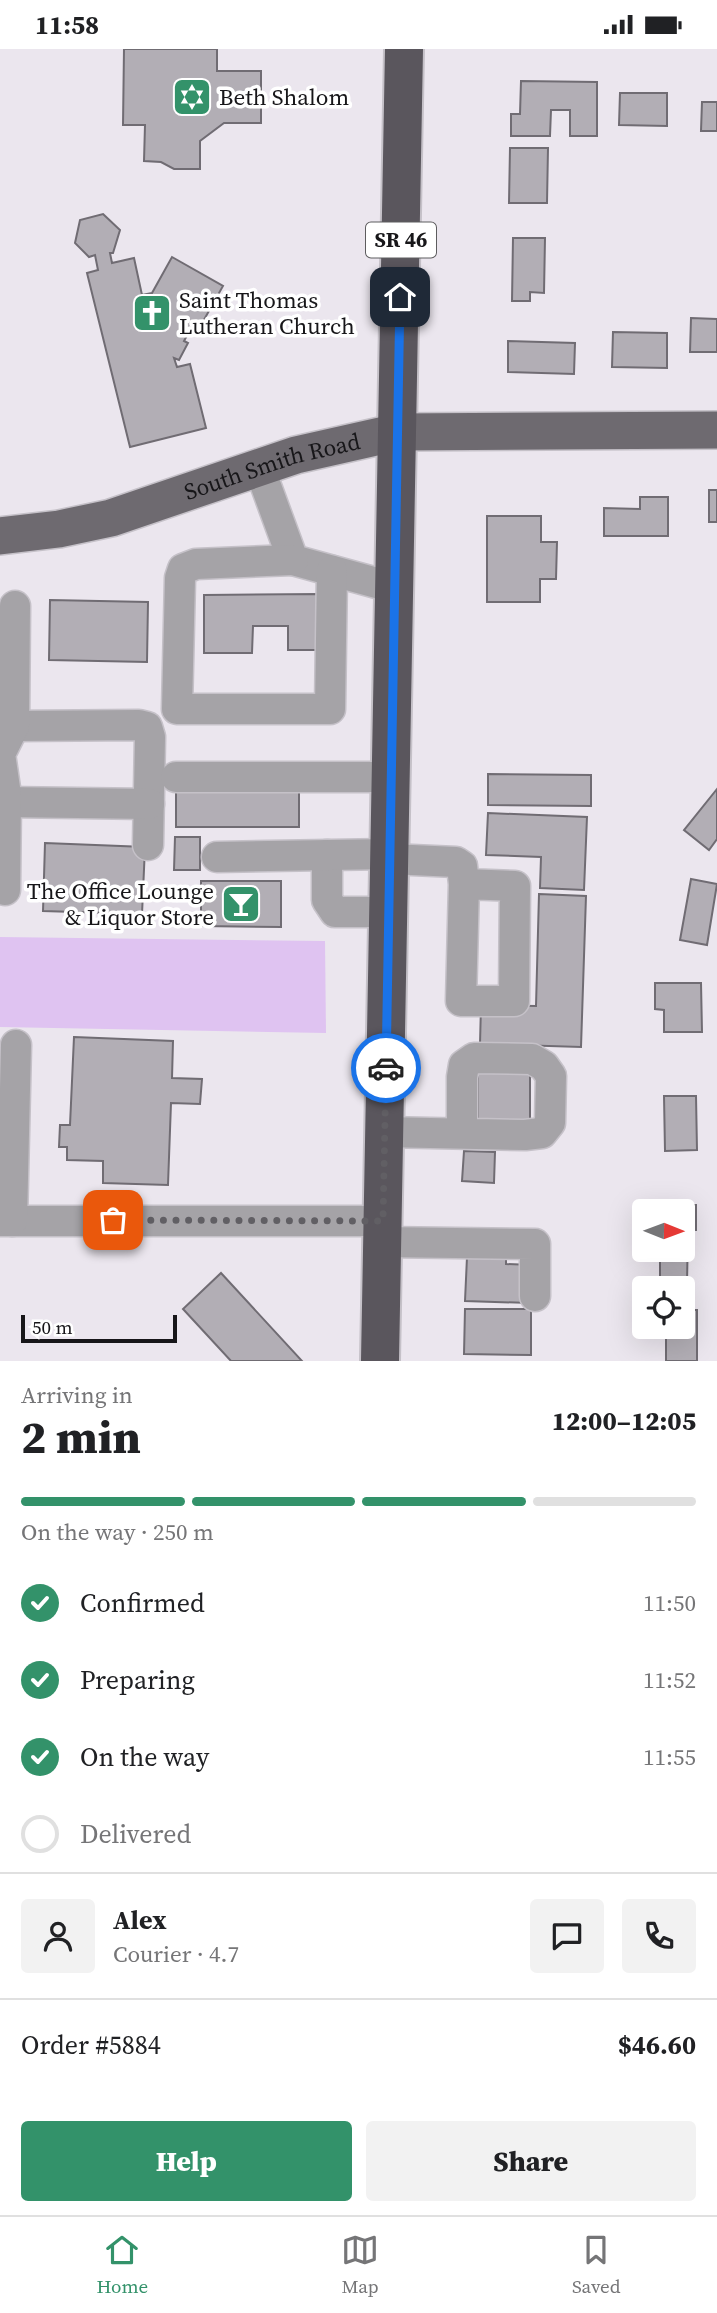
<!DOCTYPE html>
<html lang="en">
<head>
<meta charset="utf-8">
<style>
	body { margin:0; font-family:"Source Serif 4",serif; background:#f2f2f2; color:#202124; height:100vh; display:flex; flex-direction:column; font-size:26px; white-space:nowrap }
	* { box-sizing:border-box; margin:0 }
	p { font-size:23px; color:#757577 }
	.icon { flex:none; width:38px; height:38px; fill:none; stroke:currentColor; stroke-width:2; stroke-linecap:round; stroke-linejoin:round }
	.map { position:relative; height:1312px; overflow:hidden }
	.panel { display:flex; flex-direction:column; background:#fff; flex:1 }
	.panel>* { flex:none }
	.needle { width:46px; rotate:91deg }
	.buttons { position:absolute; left:632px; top:1150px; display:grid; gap:14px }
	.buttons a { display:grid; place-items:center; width:63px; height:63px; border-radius:7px; background:#fff; box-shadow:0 7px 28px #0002; font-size:35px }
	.scale { position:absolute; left:21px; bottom:18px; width:156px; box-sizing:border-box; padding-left:7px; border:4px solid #171619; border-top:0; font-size:19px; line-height:24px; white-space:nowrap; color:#171619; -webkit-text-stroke:5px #fff; paint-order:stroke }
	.pin { position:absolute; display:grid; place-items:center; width:60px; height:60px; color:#fff; margin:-30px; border-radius:14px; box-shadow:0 4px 10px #0006 }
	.courier { position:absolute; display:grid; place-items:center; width:70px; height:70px; margin:-35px; border:5px solid #1a73e8; border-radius:50%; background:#fff; color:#222; box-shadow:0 2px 9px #0007 }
	.overview em { font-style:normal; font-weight:800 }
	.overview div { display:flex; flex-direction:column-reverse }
	.overview { display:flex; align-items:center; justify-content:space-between; height:119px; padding:0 21px }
	h1 { font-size:46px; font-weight:800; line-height:52px }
	.bar { display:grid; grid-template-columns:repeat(4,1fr); gap:10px 7px; align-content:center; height:84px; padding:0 21px }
	.bar i { height:9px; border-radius:5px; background:#e0e0e0 }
	.bar .active { background:#33926a }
	.bar p { grid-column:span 4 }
	.line { display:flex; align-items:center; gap:18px; padding:0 21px; border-top:2px solid #e0e0e0 }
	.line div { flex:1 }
	.round { display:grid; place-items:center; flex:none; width:74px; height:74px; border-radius:7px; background:#f2f2f2 }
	ol { padding:0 21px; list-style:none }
	li { display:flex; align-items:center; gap:21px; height:77px }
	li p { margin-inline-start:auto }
	li .icon { padding:7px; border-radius:50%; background:#33926a; color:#fff; stroke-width:4 }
	li:last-child { color:#757577 }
	li i { width:38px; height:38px; border:4px solid #e0e0e0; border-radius:50% }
	.action { display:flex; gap:14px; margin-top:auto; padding:14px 21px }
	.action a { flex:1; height:80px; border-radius:7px; background:#33926a; color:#fff; font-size:28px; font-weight:800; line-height:80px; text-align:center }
	.action a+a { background:#f2f2f2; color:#202124 }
	.status { display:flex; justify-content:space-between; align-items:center; height:49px; padding:0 35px; background:#fff; direction:ltr }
	.status svg { height:19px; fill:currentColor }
	.tabs { display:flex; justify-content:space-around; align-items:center; height:98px; border-top:2px solid #e0e0e0; background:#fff; font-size:19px; color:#757577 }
	.tabs a { display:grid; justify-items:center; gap:4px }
	.tabs .active { color:#33926a }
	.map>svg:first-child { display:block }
	.green { fill:#dfc3f1 }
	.building { fill:#b2aeb5; stroke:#706c73; stroke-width:2 }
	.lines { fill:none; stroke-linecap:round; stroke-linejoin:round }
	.minor-casing { stroke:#c5c1c8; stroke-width:33 }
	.major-casing { stroke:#c5c1c8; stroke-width:40 }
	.highway-casing { stroke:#c5c1c8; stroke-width:42 }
	.minor { stroke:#a5a3a7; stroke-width:30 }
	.major { stroke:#6e6a70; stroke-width:37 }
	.highway { stroke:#5a565d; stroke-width:38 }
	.done { stroke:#615f64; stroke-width:7; stroke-dasharray:0 12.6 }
	.route { stroke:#1a73e8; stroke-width:9 }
	.labels { text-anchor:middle; stroke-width:7; stroke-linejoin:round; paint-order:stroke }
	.shield { fill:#fff; stroke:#5d5c5e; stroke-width:2 }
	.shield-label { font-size:21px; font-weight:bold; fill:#171619 }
	.poi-label { font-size:23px; fill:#171619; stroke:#fff; text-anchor:start }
	.street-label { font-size:23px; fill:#171619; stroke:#fff }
</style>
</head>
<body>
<div class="status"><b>11:58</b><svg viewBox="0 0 49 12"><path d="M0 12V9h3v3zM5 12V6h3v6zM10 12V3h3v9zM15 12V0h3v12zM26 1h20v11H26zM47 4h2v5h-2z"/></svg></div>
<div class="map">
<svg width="717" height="1312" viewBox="0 0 717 1312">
	<rect width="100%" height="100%" fill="#ebe6ee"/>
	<path class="green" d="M 0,888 L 325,892 L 326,984 L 0,978 Z"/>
	<g class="building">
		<path d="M 124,0 L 217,0 L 217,22 L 261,22 L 261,74 L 224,74 L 200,92 L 200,120 L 174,120 L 161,113 L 144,112 L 145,76 L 123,76 Z"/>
		<path d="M 521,32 L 597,33 L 597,87 L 570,87 L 570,61 L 551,61 L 550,87 L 511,87 L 511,65 L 520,65 Z"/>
		<path d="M 620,44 L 667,44 L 667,77 L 619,76 Z"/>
		<path d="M 702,53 L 717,53 L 717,82 L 701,82 Z"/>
		<path d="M 510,99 L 548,99 L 547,154 L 509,154 Z"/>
		<path d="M 103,165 L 120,181 L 113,204 L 110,204 L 112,214 L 134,209 L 142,246 L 152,244 L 172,208 L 223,237 L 196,285 L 190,281 L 184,292 L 188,294 L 179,311 L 174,309 L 177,318 L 190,315 L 206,379 L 130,398 L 87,224 L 98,221 L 95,206 L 89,208 L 75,194 L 80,171 Z"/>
		<path d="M 513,189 L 545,189 L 544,244 L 530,243 L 530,252 L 512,252 Z"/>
		<path d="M 691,269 L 717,270 L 717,303 L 690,303 Z"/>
		<path d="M 613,283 L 667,284 L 667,319 L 612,318 Z"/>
		<path d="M 508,292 L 575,294 L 574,325 L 508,323 Z"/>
		<rect x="709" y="441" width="8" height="32"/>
		<path d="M 640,448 L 668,448 L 668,487 L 604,487 L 604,459 L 640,460 Z"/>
		<path d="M 487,467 L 541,467 L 541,493 L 557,493 L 556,530 L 540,530 L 540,553 L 487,553 Z"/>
		<path d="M 319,545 L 319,601 L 288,601 L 288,577 L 253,577 L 252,604 L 204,604 L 204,546 Z"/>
		<path d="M 50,551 L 148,553 L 147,613 L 49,611 Z"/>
		<path d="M 488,725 L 591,726 L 591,757 L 488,756 Z"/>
		<rect x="176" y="736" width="123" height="42"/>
		<path d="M 717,740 L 717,790 L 709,801 L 684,781 Z"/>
		<path d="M 488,764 L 587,768 L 584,841 L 540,839 L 541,808 L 486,806 Z"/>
		<path d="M 175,788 L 200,788 L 200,821 L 174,821 Z"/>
		<path d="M 45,794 L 145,798 L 142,865 L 43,862 Z"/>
		<path d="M 691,830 L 717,835 L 707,896 L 680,891 Z"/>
		<path d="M 201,832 L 281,832 L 281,878 L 201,877 Z"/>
		<path d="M 539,845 L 586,847 L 581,998 L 480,995 L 481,956 L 536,957 Z"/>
		<path d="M 655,934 L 701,934 L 702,983 L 664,983 L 664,961 L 655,960 Z"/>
		<path d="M 74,988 L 173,992 L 172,1029 L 202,1030 L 200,1055 L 171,1054 L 168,1136 L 103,1134 L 103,1112 L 67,1111 L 67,1098 L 59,1098 L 60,1076 L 70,1076 Z"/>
		<rect x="478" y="1016" width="52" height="57"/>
		<path d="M 664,1047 L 696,1047 L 697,1101 L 665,1102 Z"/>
		<path d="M 464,1102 L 495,1103 L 494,1134 L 462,1132 Z"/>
		<path d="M 660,1156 L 696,1156 L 696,1181 L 688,1181 L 687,1234 L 660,1234 L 660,1200 L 682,1200 L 682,1162 L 660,1162 Z"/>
		<path d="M 467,1208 L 506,1210 L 506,1215 L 532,1216 L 530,1254 L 465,1252 Z"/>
		<path d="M 221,1224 L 302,1312 L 231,1312 L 183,1260 Z"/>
		<path d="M 465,1260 L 531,1260 L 531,1306 L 464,1305 Z"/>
		<path d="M 682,1261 L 697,1261 L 697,1312 L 666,1312 L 666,1278 L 682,1278 Z"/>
	</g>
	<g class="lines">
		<g class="minor-casing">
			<g id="minor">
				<path d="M 259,418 L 293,511 L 395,539"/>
				<path d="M 293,511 L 196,515 L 183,520 L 180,529 L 177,660 L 330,660 L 332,522"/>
				<path d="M 14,677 L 139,676 L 147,678 L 150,688 L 148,796"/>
				<path d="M 176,728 L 392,728"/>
				<path d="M 6,753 L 149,755"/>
				<path d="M 327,806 L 327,851 L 335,863 L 389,863"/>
				<path d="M 217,808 L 390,805"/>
				<path d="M 390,810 L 456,813 L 462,817 L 464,835 L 461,952 L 514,952 L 515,837 L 464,835"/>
				<path d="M 5,841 L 6,746 L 0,705 L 14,677 L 15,557"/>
				<path d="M 385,1083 L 525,1086 L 542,1084 L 550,1074 L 551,1027 L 544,1017 L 532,1010 L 474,1009 L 464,1016 L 462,1028 L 462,1084"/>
				<path d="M 0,1172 L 383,1172"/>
				<path d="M 12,1172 L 16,996"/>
				<path d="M 383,1193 L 535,1195 L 535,1247"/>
			</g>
		</g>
		<g class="major-casing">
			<g id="major">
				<path id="s1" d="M 0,487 L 59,480 L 111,469 L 296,406 L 398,383 L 717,381"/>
			</g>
		</g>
		<g class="highway-casing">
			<path id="highway" d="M 380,1312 L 404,0"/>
		</g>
		<use href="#minor" class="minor"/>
		<use href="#major" class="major"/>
		<use href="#highway" class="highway"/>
	</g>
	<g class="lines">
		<path class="done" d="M 113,1171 L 383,1172 L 386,1019"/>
		<path class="route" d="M 386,1019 L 400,248"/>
	</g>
	<defs>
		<g id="synagogue-square" transform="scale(2.0125)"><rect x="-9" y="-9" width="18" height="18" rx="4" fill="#33926a" stroke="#fff"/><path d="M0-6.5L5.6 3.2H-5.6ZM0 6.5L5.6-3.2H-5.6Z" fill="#fff"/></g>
		<g id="church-square" transform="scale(2.0125)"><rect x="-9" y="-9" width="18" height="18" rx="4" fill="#33926a" stroke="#fff"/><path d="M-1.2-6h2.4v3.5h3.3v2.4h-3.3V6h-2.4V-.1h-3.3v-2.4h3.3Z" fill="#fff"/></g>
		<g id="bar-square" transform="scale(2.0125)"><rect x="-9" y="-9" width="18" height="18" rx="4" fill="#33926a" stroke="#fff"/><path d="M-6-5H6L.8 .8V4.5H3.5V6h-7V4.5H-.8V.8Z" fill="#fff"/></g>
	</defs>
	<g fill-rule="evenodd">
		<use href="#synagogue-square" x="192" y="48"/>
		<use href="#church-square" x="152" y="264"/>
		<use href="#bar-square" x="241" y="855"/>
	</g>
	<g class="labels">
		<rect class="shield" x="366" y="173.5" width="70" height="35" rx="5"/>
		<g class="shield-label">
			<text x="401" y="198">SR 46</text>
		</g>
		<g class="poi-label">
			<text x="219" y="56">Beth Shalom</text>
			<text x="179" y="259">Saint Thomas<tspan x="179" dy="26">Lutheran Church</tspan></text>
			<text x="214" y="850" text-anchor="end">The Office Lounge<tspan x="214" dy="26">&amp; Liquor Store</tspan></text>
		</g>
		<g class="street-label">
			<text dy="8" stroke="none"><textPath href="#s1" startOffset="282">South Smith Road</textPath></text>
		</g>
	</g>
</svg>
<div class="buttons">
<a><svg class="needle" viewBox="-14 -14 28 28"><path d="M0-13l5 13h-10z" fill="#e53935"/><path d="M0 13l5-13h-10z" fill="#757577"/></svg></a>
<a><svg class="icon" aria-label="locate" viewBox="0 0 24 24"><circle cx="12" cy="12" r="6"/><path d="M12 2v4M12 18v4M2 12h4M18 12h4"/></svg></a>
</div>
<div class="scale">50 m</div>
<div class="pin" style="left:113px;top:1171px;background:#ea580c"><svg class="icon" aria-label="bag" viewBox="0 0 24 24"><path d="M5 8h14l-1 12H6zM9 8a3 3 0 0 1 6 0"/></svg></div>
<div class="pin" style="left:400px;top:248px;background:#1f2937"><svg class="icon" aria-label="home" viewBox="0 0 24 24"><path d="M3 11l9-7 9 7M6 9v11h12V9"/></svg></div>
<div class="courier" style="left:386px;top:1019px"><svg class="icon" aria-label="car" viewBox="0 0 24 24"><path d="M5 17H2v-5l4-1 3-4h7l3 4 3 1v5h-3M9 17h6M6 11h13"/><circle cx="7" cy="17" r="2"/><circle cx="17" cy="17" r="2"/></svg></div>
</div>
<section class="panel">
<div class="overview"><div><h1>2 min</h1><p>Arriving in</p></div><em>12:00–12:05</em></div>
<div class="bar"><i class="active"></i><i class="active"></i><i class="active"></i><i></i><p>On the way · 250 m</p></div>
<ol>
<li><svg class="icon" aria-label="check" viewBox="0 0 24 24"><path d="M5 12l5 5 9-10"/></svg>Confirmed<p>11:50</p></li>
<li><svg class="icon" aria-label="check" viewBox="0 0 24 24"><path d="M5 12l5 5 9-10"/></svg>Preparing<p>11:52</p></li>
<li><svg class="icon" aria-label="check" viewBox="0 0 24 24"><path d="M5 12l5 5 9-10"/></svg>On the way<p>11:55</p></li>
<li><i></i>Delivered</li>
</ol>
<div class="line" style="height:126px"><a class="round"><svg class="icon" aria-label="person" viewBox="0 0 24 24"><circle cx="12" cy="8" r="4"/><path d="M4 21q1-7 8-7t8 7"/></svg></a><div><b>Alex</b><p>Courier · 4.7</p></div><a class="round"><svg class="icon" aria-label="chat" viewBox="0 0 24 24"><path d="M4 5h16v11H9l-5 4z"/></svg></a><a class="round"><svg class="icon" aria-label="phone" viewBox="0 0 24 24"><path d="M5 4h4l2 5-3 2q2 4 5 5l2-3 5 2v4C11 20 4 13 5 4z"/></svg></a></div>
<div class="line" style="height:91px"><div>Order #5884</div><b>$46.60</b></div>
<div class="action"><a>Help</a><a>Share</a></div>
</section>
<nav class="tabs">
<a class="active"><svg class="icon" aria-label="home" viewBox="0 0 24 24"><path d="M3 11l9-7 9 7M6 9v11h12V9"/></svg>Home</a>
<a><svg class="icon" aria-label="map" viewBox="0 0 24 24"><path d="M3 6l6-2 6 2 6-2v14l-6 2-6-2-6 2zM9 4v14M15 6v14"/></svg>Map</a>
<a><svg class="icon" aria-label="saved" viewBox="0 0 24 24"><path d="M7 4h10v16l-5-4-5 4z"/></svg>Saved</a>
</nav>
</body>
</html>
